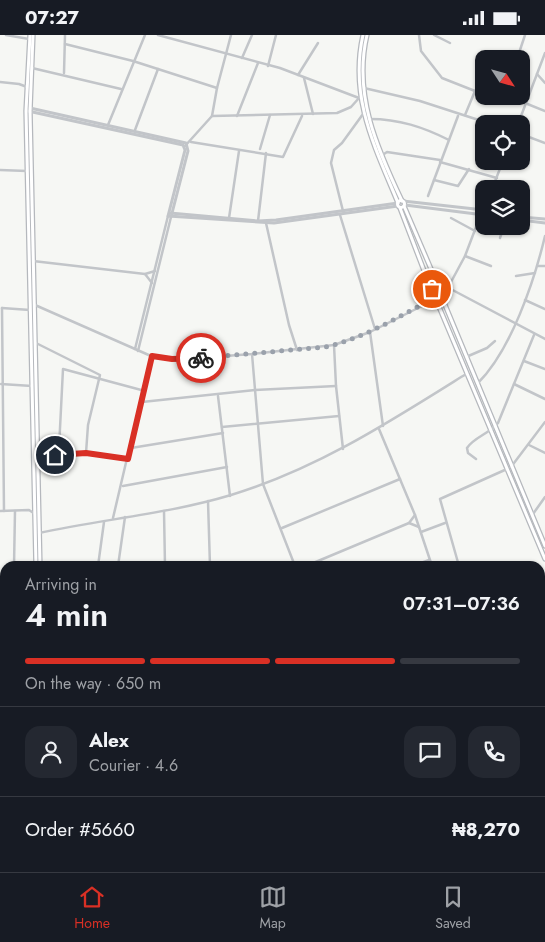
<!DOCTYPE html>
<html lang="en">
<head>
<meta charset="utf-8">
<style>
	body { margin:0; font-family:Jost,sans-serif; background:#242831; color:#f1f3f6; height:100vh; display:flex; flex-direction:column; font-size:19px; white-space:nowrap }
	* { box-sizing:border-box; margin:0 }
	p { font-size:16px; color:#9ea1a6 }
	.icon { flex:none; width:28px; height:28px; fill:none; stroke:currentColor; stroke-width:2; stroke-linecap:round; stroke-linejoin:round }
	.map { position:relative; flex:1; overflow:hidden }
	.side { position:absolute; left:0px; top:526px; width:545px; height:311px; display:flex; flex-direction:column; background:#171b24; border-radius:15px 15px 0 0; box-shadow:0 1px 4px #0004 }
	.side>* { flex:none }
	.needle { width:32px; rotate:126deg }
	.controls { position:absolute; left:475px; top:15px; display:grid; gap:10px }
	.controls a { display:grid; place-items:center; width:55px; height:55px; border-radius:10px; background:#171b24; box-shadow:0 1px 4px #0004; font-size:25px }
	.pin { position:absolute; display:grid; place-items:center; width:42px; height:42px; color:#fff; margin:-21px; border:2px solid #fff; border-radius:50%; box-shadow:0 1px 5px #0007 }
	.courier { position:absolute; display:grid; place-items:center; width:50px; height:50px; margin:-25px; border:4px solid #d93025; border-radius:50%; background:#fff; color:#222; box-shadow:0 1px 6px #0007 }
	.head em { font-style:normal; font-weight:600 }
	.head div { display:flex; flex-direction:column-reverse }
	.head { display:flex; align-items:center; justify-content:space-between; height:85px; padding:0 25px }
	h1 { font-size:32px; font-weight:600; line-height:38px }
	.bar { display:grid; grid-template-columns:repeat(4,1fr); gap:8px 5px; align-content:center; height:60px; padding:0 25px }
	.bar i { height:6px; border-radius:4px; background:#363941 }
	.bar .active { background:#d93025 }
	.bar p { grid-column:span 4 }
	.line { display:flex; align-items:center; gap:12px; padding:0 25px; border-top:1px solid #363941 }
	.line div { flex:1 }
	.round { display:grid; place-items:center; flex:none; width:52px; height:52px; border-radius:15px; background:#242831 }
	.status { display:flex; justify-content:space-between; align-items:center; height:35px; padding:0 25px; background:#171b24; direction:ltr }
	.status svg { height:14px; fill:currentColor }
	.tab-bar { display:flex; justify-content:space-around; align-items:center; height:70px; border-top:1px solid #363941; background:#171b24; font-size:14px; color:#9ea1a6 }
	.tab-bar a { display:grid; justify-items:center; gap:2px }
	.tab-bar .active { color:#d93025 }
	.map>svg:first-child { display:block }
	.lines { fill:none; stroke-linecap:round; stroke-linejoin:round }
	.secondary-casing { stroke:#b5b8bd; stroke-width:5.5 }
	.minor { stroke:#c2c5c9; stroke-width:2.5 }
	.tertiary { stroke:#c2c5c9; stroke-width:3 }
	.secondary { stroke:#fff; stroke-width:3 }
	.done { stroke:#9aa1ab; stroke-width:5; stroke-dasharray:0 9 }
	.route { stroke:#d93025; stroke-width:6 }
</style>
</head>
<body>
<div class="status"><b>07:27</b><svg viewBox="0 0 49 12"><path d="M0 12V9h3v3zM5 12V6h3v6zM10 12V3h3v9zM15 12V0h3v12zM26 1h20v11H26zM47 4h2v5h-2z"/></svg></div>
<div class="map">
<svg width="545" height="837" viewBox="0 0 545 837">
	<rect width="100%" height="100%" fill="#f6f7f4"/>
	<g class="lines">
		<g class="secondary-casing">
			<g id="secondary">
				<path d="M 30,0 L 26,76 L 36,531"/>
				<path d="M 33,0 L 30,76 L 40,531"/>
				<path d="M 363,0 C 349,63 375,112 398,168"/>
				<path d="M 367,0 C 353,60 377,113 402,166"/>
				<circle cx="401" cy="169" r="3.5"/>
				<path d="M 404,171 L 440,255"/>
				<path d="M 400,173 L 433,259"/>
				<circle cx="438" cy="261" r="6"/>
				<path d="M 443,265 L 545,511"/>
				<path d="M 437,267 L 545,524"/>
				<path d="M 0,793 L 5,760"/>
				<path d="M 0,822 L 5,788"/>
			</g>
		</g>
		<g class="minor">
			<path d="M 6,0 L 29,4"/>
			<path d="M 158,0 L 280,33 L 359,63"/>
			<path d="M 419,0 L 421,16 L 442,43 L 475,56"/>
			<path d="M 434,0 L 450,8"/>
			<path d="M 65,9 L 133,26 L 217,53"/>
			<path d="M 242,23 L 252,0"/>
			<path d="M 517,24 L 525,0"/>
			<path d="M 268,31 L 276,0"/>
			<path d="M 32,33 L 121,54"/>
			<path d="M 64,38 L 65,0"/>
			<path d="M 537,39 L 545,48"/>
			<path d="M 298,40 L 318,8"/>
			<path d="M 304,43 L 313,79"/>
			<path d="M 0,47 L 19,49 L 27,52"/>
			<path d="M 364,53 L 420,66 L 491,89"/>
			<path d="M 525,68 L 545,76"/>
			<path d="M 465,80 L 475,56 L 484,49"/>
			<path d="M 212,81 L 337,78 L 351,72 L 359,63"/>
			<path d="M 237,81 L 258,28"/>
			<path d="M 370,84 C 399,84 423,92 449,105"/>
			<path d="M 518,89 L 545,18"/>
			<path d="M 108,90 L 145,0"/>
			<path d="M 135,95 L 158,34"/>
			<path d="M 521,99 L 545,108"/>
			<path d="M 191,107 L 283,122 L 302,81"/>
			<path d="M 185,111 L 212,81 L 217,53 L 231,0"/>
			<path d="M 260,114 L 270,80"/>
			<path d="M 381,121 L 387,117 L 440,125"/>
			<path d="M 440,127 L 497,143"/>
			<path d="M 0,135 L 27,136"/>
			<path d="M 434,145 L 458,151 L 469,134"/>
			<path d="M 492,154 L 503,126"/>
			<path d="M 428,161 L 458,81"/>
			<path d="M 343,176 L 331,128 L 334,115 L 342,108 L 363,79"/>
			<path d="M 340,180 L 375,294"/>
			<path d="M 229,183 L 239,116"/>
			<path d="M 451,183 L 475,196"/>
			<path d="M 258,186 L 266,118"/>
			<path d="M 266,188 L 289,290 L 297,315"/>
			<path d="M 500,203 L 504,191"/>
			<path d="M 465,221 L 491,231"/>
			<path d="M 33,226 L 145,239 L 155,236"/>
			<path d="M 538,231 L 545,231"/>
			<path d="M 145,239 L 152,248"/>
			<path d="M 516,241 L 535,238"/>
			<path d="M 445,251 L 545,304"/>
			<path d="M 444,260 L 465,221 L 481,179"/>
			<path d="M 525,265 L 545,274"/>
			<path d="M 35,270 L 151,321 L 185,324 L 252,319 L 334,310 L 370,297 L 434,265"/>
			<path d="M 2,273 L 4,476"/>
			<path d="M 2,273 L 30,275"/>
			<path d="M 370,297 L 383,391"/>
			<path d="M 36,308 L 100,340 L 88,390 L 86,418"/>
			<path d="M 334,310 L 336,351 L 343,414"/>
			<path d="M 135,314 L 168,181"/>
			<path d="M 138,316 L 171,182"/>
			<path d="M 252,319 L 263,449 L 295,531"/>
			<path d="M 466,322 L 487,313 L 495,306"/>
			<path d="M 524,326 L 545,334"/>
			<path d="M 478,348 C 511,315 534,247 545,201"/>
			<path d="M 1,349 L 32,351"/>
			<path d="M 514,349 L 545,364"/>
			<path d="M 218,361 L 230,461"/>
			<path d="M 142,367 L 255,355 L 336,351"/>
			<path d="M 222,392 L 339,381"/>
			<path d="M 379,394 L 415,480 L 432,531"/>
			<path d="M 529,410 L 545,418"/>
			<path d="M 59,413 L 67,418"/>
			<path d="M 131,413 L 223,398"/>
			<path d="M 55,420 L 59,413 L 63,334 L 145,356"/>
			<path d="M 38,421 L 86,418 L 128,424"/>
			<path d="M 476,424 L 468,418 L 467,413 C 474,402 489,399 498,388 L 534,300"/>
			<path d="M 511,432 L 545,387"/>
			<path d="M 123,451 L 227,432"/>
			<path d="M 208,466 L 210,531"/>
			<path d="M 0,476 L 29,475 L 35,479"/>
			<path d="M 164,476 L 165,531"/>
			<path d="M 533,479 L 545,462"/>
			<path d="M 113,483 L 151,321"/>
			<path d="M 409,488 L 419,492"/>
			<path d="M 282,493 L 400,444"/>
			<path d="M 421,497 L 445,488"/>
			<path d="M 39,498 C 103,484 168,479 231,460 C 317,434 391,386 466,339"/>
			<path d="M 14,531 L 15,476"/>
			<path d="M 98,531 L 104,487"/>
			<path d="M 118,531 L 125,482"/>
			<path d="M 306,531 L 409,488 L 415,480"/>
			<path d="M 413,531 L 429,525"/>
			<path d="M 459,531 L 440,464 L 507,434"/>
			<path d="M 0,561 L 5,561"/>
			<path d="M 540,597 L 545,594"/>
			<path d="M 0,603 L 5,571"/>
			<path d="M 540,675 L 545,673"/>
			<path d="M 0,680 L 5,681"/>
			<path d="M 540,787 L 545,803"/>
			<path d="M 540,815 L 545,813"/>
			<path d="M 156,832 L 180,837"/>
			<path d="M 207,832 L 208,837"/>
			<path d="M 317,832 L 317,837"/>
			<path d="M 343,832 L 343,837"/>
			<path d="M 462,832 L 462,837"/>
			<path d="M 500,832 L 500,837"/>
			<path d="M 23,837 L 24,832"/>
			<path d="M 42,837 L 43,832"/>
			<path d="M 77,837 L 78,832"/>
			<path d="M 117,837 L 119,832"/>
			<path d="M 149,837 L 150,832"/>
			<path d="M 405,837 L 430,833"/>
		</g>
		<g class="tertiary">
			<path d="M 30,73 L 186,108 L 188,116 L 171,182"/>
			<path d="M 28,76 L 183,110 L 185,115 L 168,181 L 274,188 L 398,171"/>
			<path d="M 403,166 L 484,175"/>
			<path d="M 405,170 L 484,180"/>
			<path d="M 170,178 L 258,186 L 276,185 L 398,168"/>
			<path d="M 521,182 L 545,184"/>
			<path d="M 521,185 L 545,188"/>
		</g>
		<use href="#secondary" class="secondary"/>
	</g>
	<g class="lines">
		<path class="done" d="M 201,323 L 325,312 C 361,304 393,285 425,268 L 432,263 L 432,254"/>
		<path class="route" d="M 55,420 L 86,418 L 128,424 L 152,321 L 172,324 L 201,323"/>
	</g>
</svg>
<div class="controls">
<a><svg class="needle" viewBox="-14 -14 28 28"><path d="M0-13l5 13h-10z" fill="#e53935"/><path d="M0 13l5-13h-10z" fill="#9ea1a6"/></svg></a>
<a><svg class="icon" aria-label="locate" viewBox="0 0 24 24"><circle cx="12" cy="12" r="6"/><path d="M12 2v4M12 18v4M2 12h4M18 12h4"/></svg></a>
<a><svg class="icon" aria-label="layers" viewBox="0 0 24 24"><path d="M12 4l9 5-9 5-9-5zM3 14l9 5 9-5"/></svg></a>
</div>
<div class="pin" style="left:432px;top:254px;background:#ea580c"><svg class="icon" aria-label="bag" viewBox="0 0 24 24"><path d="M5 8h14l-1 12H6zM9 8a3 3 0 0 1 6 0"/></svg></div>
<div class="pin" style="left:55px;top:420px;background:#1f2937"><svg class="icon" aria-label="home" viewBox="0 0 24 24"><path d="M3 11l9-7 9 7M6 9v11h12V9"/></svg></div>
<div class="courier" style="left:201px;top:323px"><svg class="icon" aria-label="bike" viewBox="0 0 24 24"><circle cx="6" cy="16" r="4"/><circle cx="18" cy="16" r="4"/><path d="M6 16l4-8h5l3 8M10 8l3 8H6M13 5h3"/></svg></div>
<section class="side">
<div class="head"><div><h1>4 min</h1><p>Arriving in</p></div><em>07:31–07:36</em></div>
<div class="bar"><i class="active"></i><i class="active"></i><i class="active"></i><i></i><p>On the way · 650 m</p></div>
<div class="line" style="height:90px"><a class="round"><svg class="icon" aria-label="person" viewBox="0 0 24 24"><circle cx="12" cy="8" r="4"/><path d="M4 21q1-7 8-7t8 7"/></svg></a><div><b>Alex</b><p>Courier · 4.6</p></div><a class="round"><svg class="icon" aria-label="chat" viewBox="0 0 24 24"><path d="M4 5h16v11H9l-5 4z"/></svg></a><a class="round"><svg class="icon" aria-label="phone" viewBox="0 0 24 24"><path d="M5 4h4l2 5-3 2q2 4 5 5l2-3 5 2v4C11 20 4 13 5 4z"/></svg></a></div>
<div class="line" style="height:65px"><div>Order #5660</div><b>₦8,270</b></div>
</section>
</div>
<nav class="tab-bar">
<a class="active"><svg class="icon" aria-label="home" viewBox="0 0 24 24"><path d="M3 11l9-7 9 7M6 9v11h12V9"/></svg>Home</a>
<a><svg class="icon" aria-label="map" viewBox="0 0 24 24"><path d="M3 6l6-2 6 2 6-2v14l-6 2-6-2-6 2zM9 4v14M15 6v14"/></svg>Map</a>
<a><svg class="icon" aria-label="saved" viewBox="0 0 24 24"><path d="M7 4h10v16l-5-4-5 4z"/></svg>Saved</a>
</nav>
</body>
</html>
